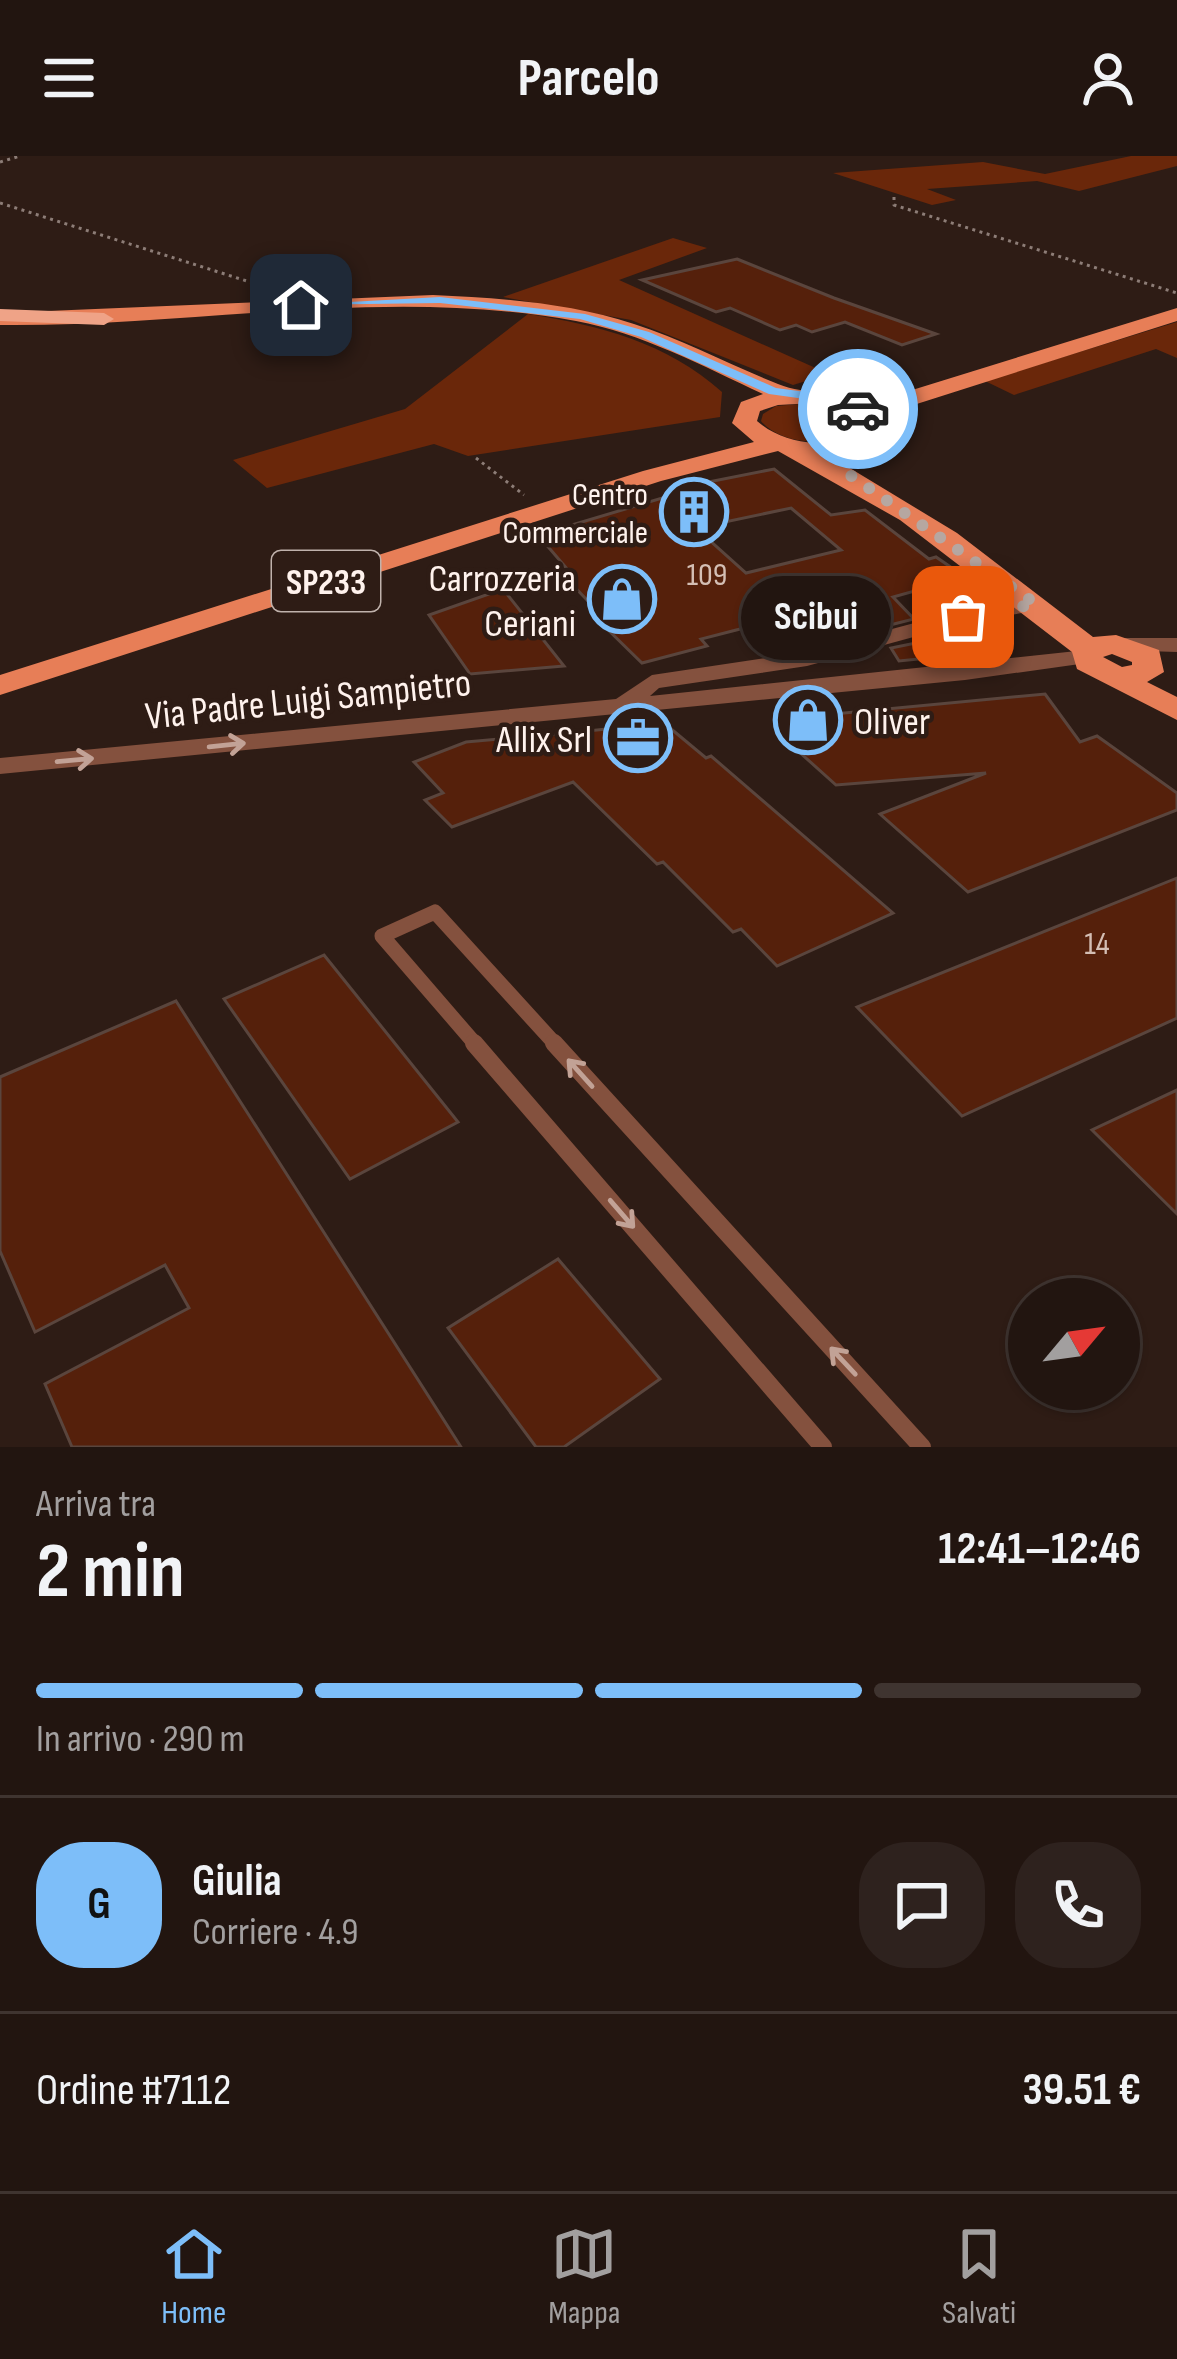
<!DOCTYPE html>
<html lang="it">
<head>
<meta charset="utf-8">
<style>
	body { margin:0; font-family:"Sofia Sans Condensed",sans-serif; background:#2e221e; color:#f1f3f6; height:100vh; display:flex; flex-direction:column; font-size:45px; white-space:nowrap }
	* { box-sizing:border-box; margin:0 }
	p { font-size:39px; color:#a29f9f }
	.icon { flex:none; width:66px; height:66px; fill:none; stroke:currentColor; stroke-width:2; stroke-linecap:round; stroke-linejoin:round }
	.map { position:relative; height:1291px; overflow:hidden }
	.details { display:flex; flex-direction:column; background:#221510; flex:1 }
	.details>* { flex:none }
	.needle { width:78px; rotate:61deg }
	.tools { position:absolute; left:1008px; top:1122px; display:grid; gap:24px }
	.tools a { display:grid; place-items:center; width:132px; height:132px; border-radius:50%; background:#221510; box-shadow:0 3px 9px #0004,0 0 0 3px #3f3430; font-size:60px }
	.pin { position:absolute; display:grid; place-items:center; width:102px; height:102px; color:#fff; margin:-51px; border-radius:24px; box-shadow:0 6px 18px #0006 }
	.courier { position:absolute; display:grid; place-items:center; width:120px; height:120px; margin:-60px; border:9px solid #7dbef9; border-radius:50%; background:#fff; color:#222; box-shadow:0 3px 15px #0007 }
	.bubble { position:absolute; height:84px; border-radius:42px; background:#221510; box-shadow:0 3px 9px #0004,0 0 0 3px #3f3430; font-size:39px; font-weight:700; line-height:84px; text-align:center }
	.head em { font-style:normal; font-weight:700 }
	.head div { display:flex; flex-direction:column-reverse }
	.head { display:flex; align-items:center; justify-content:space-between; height:204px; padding:0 36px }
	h1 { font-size:78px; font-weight:700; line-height:90px }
	.bar { display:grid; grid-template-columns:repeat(4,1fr); gap:18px 12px; align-content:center; height:144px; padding:0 36px }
	.bar i { height:15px; border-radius:9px; background:#3f3430 }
	.bar .on { background:#7dbef9 }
	.bar p { grid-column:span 4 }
	.line { display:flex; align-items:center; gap:30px; padding:0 36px; border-top:3px solid #3f3430 }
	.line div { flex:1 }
	.round { display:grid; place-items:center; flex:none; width:126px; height:126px; border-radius:48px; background:#2e221e }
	header { display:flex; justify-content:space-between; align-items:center; height:156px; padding:0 36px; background:#221510; font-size:54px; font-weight:700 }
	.dock { display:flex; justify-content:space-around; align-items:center; height:168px; border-top:3px solid #3f3430; background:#221510; font-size:33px; color:#a29f9f }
	.dock a { display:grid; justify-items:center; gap:6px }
	.dock .on { color:#7dbef9 }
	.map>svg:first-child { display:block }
	.green { fill:#6a270a }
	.building { fill:#55200b; stroke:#5a453d; stroke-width:3; fill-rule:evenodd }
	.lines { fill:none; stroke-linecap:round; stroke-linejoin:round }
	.path { stroke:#8d7d77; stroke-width:3; stroke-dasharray:3 4.5; stroke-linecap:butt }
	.lane-far1 { stroke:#84513e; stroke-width:15 }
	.lane { stroke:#84513e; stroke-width:18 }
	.street { fill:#84513e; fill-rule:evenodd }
	.primary { fill:#e77e57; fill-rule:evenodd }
	.highway { fill:#efa387; fill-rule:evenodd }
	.oneway { stroke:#c2a296 }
	.route { fill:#7dbef9 }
	.done { stroke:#b6a7a1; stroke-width:12; stroke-dasharray:0 21.6 }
	.labels { text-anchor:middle; stroke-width:9; stroke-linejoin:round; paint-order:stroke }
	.far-poi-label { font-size:33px; fill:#fff2ed; stroke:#2e1c15; text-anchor:end }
	.number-label { font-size:33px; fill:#d4beb4 }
	.shield { fill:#2e1c15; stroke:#c0b2ac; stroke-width:3 }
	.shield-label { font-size:36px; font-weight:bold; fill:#fff2ed }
	.poi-label { font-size:39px; fill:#fff2ed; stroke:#2e1c15; text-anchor:end }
	.street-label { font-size:39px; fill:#fff2ed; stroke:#2e1c15 }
</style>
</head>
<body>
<header><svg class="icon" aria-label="menu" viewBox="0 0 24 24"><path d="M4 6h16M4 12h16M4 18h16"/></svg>Parcelo<svg class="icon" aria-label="person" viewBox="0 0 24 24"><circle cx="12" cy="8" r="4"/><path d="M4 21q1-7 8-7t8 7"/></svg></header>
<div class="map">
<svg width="1177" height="1291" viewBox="0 0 1177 1291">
	<rect width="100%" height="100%" fill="#2e1c15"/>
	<g class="green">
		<path d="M 1131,0 L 1177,0 L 1177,10 L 1079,35 L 1037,25 L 927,33 L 956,44 L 932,49 L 833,17 L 983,6 L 1045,18 Z"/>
		<path d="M 673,82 L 707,92 L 619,124 L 829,218 L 793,229 L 631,164 L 503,141 Z"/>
		<path d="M 528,158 C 601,170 666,186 722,236 L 720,261 L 468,300 L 434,288 L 267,332 L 233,304 L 405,253 Z"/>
		<path d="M 1177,166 L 1177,202 L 1156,193 L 1014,239 L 985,225 Z"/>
		<path d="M 811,247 L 840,254 L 852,264 L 852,271 C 829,293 780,288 761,265 L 763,258 L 776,250 Z"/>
	</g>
	<g class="building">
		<path d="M 737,103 L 834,142 L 936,178 L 902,189 L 845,166 L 812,176 L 796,169 L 780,174 L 730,152 L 716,156 L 642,124 Z"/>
		<path d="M 774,313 L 831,359 L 865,354 L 929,403 L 936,401 L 965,421 L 893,441 L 914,463 L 878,472 L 875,468 L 849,467 L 840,460 L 759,481 L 748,471 L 701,483 L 707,490 L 642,507 L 600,466 L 606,464 L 567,423 L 574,421 L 538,379 L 686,335 L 683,331 ZM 791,352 L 841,394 L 746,417 L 696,372 Z"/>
		<path d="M 503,433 L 564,510 L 470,518 L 429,459 Z"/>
		<path d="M 990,472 L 1009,494 L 899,505 L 891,492 Z"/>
		<path d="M 1045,538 L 1080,586 L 1097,580 L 1177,637 L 1177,654 L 968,736 L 880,658 L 986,617 L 836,629 L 797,594 L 781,563 Z"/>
		<path d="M 664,567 L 706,602 L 711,600 L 893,757 L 777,810 L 741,773 L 733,776 L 663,706 L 657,708 L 573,626 L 452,671 L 425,644 L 443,637 L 414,606 L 466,586 L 499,583 L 509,593 L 549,579 Z"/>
		<path d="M 1177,722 L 1177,862 L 962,960 L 857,851 Z"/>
		<path d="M 324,799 L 458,966 L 350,1023 L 224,843 Z"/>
		<path d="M 176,845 L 461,1291 L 72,1291 L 45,1228 L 189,1152 L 165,1109 L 35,1176 L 0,1095 L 0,921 Z"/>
		<path d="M 1177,934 L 1177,1058 L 1092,974 Z"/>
		<path d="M 558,1103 L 660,1223 L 564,1291 L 536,1291 L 448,1172 Z"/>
	</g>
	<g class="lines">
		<g class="path">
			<path d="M 0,6 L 20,0"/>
			<path d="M 894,41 L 894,49 L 1177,137"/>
			<path d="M 0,47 L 269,132"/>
			<path d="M 476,302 L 524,339"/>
		</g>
		<path class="lane-far1" d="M 477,890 L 382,780 L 435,756 L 557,890"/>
		<g class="lane">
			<path d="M 474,887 L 823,1291"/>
			<path d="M 554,887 L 922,1291"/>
		</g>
		<g class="street">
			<path d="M 1037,441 L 1048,448 L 1045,453 L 965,467 L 807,510 L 659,532 L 650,540 L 1086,494 L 1098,501 L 1094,506 L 965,524 L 0,618 L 0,602 L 616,543 L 652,519 L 806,496 L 963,454 Z"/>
			<path d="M 1123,482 L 1177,482 L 1177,496 L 1115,494 L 1111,489 Z"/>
		</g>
		<path class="primary" d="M 433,139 C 501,142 569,147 634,168 C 684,184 730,209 778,228 C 807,240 838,232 867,248 L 1177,152 L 1177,165 L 879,260 L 884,271 L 869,287 L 830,300 L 957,377 L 1093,481 L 1116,479 L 1159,494 L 1164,516 L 1147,526 L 1177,541 L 1177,564 L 1077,513 L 1072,496 L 900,364 L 778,295 L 661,325 L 0,539 L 0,519 L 643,315 L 754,286 L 732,267 L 741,246 L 763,238 C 703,210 641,177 576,165 C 386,130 191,171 0,169 L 0,157 ZM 815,247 L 848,257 L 859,270 C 832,296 784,289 757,265 L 760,255 L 778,249 ZM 1112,498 L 1132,506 L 1132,509 L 1122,511 L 1103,501 Z"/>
		<path class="highway" d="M 0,153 L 104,157 L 114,163 L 104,169 L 0,165 Z"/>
	</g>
	<defs><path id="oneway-shaft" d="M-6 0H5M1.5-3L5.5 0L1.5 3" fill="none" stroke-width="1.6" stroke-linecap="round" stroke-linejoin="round" transform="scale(3)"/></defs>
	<g class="oneway">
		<use href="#oneway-shaft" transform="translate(227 589) rotate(-6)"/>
		<use href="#oneway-shaft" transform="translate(75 604) rotate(-5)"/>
		<use href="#oneway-shaft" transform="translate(580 917) rotate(-132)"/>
		<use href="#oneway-shaft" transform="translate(622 1058) rotate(49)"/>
		<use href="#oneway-shaft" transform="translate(843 1205) rotate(-133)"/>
	</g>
	<path class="route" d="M 440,141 L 585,158 L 649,176 L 776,232 L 836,240 L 864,253 L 858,256 L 834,247 L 769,238 L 641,181 L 580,163 L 440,147 L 295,149 Z"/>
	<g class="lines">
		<path class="done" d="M 858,253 L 872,272 L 843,298 L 850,319 L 1036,448 L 963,461"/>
	</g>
	<defs>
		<g id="building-ring" transform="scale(3.45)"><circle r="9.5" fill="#2e1c15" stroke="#7dbef9" stroke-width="1.5"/><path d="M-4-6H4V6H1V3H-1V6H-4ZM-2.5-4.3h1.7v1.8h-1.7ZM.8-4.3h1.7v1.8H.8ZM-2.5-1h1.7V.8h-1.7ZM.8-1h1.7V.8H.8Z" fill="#7dbef9"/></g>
		<g id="shop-ring" transform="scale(3.45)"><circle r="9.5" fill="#2e1c15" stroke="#7dbef9" stroke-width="1.5"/><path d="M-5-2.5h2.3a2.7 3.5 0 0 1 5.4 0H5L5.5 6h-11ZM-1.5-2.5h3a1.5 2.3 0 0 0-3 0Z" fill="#7dbef9"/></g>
		<g id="office-ring" transform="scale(3.45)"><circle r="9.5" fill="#2e1c15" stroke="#7dbef9" stroke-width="1.5"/><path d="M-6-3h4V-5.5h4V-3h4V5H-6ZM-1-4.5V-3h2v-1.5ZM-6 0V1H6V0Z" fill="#7dbef9"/></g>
	</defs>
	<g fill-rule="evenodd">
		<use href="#building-ring" x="694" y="356"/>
		<use href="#shop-ring" x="622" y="443"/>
		<use href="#shop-ring" x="808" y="564"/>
		<use href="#office-ring" x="638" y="582"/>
	</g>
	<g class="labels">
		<g class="far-poi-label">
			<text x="648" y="349">Centro<tspan x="648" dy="38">Commerciale</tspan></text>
		</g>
		<g class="number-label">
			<text x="707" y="429">109</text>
			<text x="1097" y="798">14</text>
		</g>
		<rect class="shield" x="272" y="395" width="108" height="60" rx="9"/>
		<g class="shield-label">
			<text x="326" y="438">SP233</text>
		</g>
		<g class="poi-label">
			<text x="576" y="435">Carrozzeria<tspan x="576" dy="45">Ceriani</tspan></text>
			<text x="854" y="578" text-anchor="start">Oliver</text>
			<text x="592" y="596">Allix Srl</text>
		</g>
		<g class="street-label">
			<text transform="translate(308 542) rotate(-6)" y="14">Via Padre Luigi Sampietro</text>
		</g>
	</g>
</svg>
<div class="tools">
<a><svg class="needle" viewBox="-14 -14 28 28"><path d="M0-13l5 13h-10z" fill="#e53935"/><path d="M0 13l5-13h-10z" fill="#a29f9f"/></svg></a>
</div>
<div class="pin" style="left:963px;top:461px;background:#ea580c"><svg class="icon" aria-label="bag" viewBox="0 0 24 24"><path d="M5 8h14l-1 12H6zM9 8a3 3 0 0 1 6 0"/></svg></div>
<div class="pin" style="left:301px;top:149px;background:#1f2937"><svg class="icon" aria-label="home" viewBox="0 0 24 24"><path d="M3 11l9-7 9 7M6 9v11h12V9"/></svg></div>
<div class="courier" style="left:858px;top:253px"><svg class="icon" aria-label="car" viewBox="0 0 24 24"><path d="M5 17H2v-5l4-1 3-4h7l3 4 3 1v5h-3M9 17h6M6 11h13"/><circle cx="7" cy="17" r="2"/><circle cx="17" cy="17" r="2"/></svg></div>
<div class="bubble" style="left:741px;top:420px;width:150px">Scibui</div>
</div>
<section class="details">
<div class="head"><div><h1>2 min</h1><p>Arriva tra</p></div><em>12:41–12:46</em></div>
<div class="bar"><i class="on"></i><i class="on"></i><i class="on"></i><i></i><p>In arrivo · 290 m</p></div>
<div class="line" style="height:216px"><b class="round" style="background:#7dbef9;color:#111">G</b><div><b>Giulia</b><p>Corriere · 4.9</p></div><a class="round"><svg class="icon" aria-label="chat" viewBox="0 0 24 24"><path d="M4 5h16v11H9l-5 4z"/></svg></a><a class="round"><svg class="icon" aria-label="phone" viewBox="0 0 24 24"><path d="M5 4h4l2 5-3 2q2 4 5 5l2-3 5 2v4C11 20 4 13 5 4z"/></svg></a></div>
<div class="line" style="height:156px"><div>Ordine #7112</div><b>39.51 €</b></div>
</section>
<nav class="dock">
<a class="on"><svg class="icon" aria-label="home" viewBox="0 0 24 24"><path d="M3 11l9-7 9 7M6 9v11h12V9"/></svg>Home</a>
<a><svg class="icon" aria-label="map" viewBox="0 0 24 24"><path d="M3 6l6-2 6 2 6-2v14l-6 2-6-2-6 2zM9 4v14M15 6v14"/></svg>Mappa</a>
<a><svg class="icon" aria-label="saved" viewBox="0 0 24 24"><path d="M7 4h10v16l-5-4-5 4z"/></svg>Salvati</a>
</nav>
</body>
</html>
